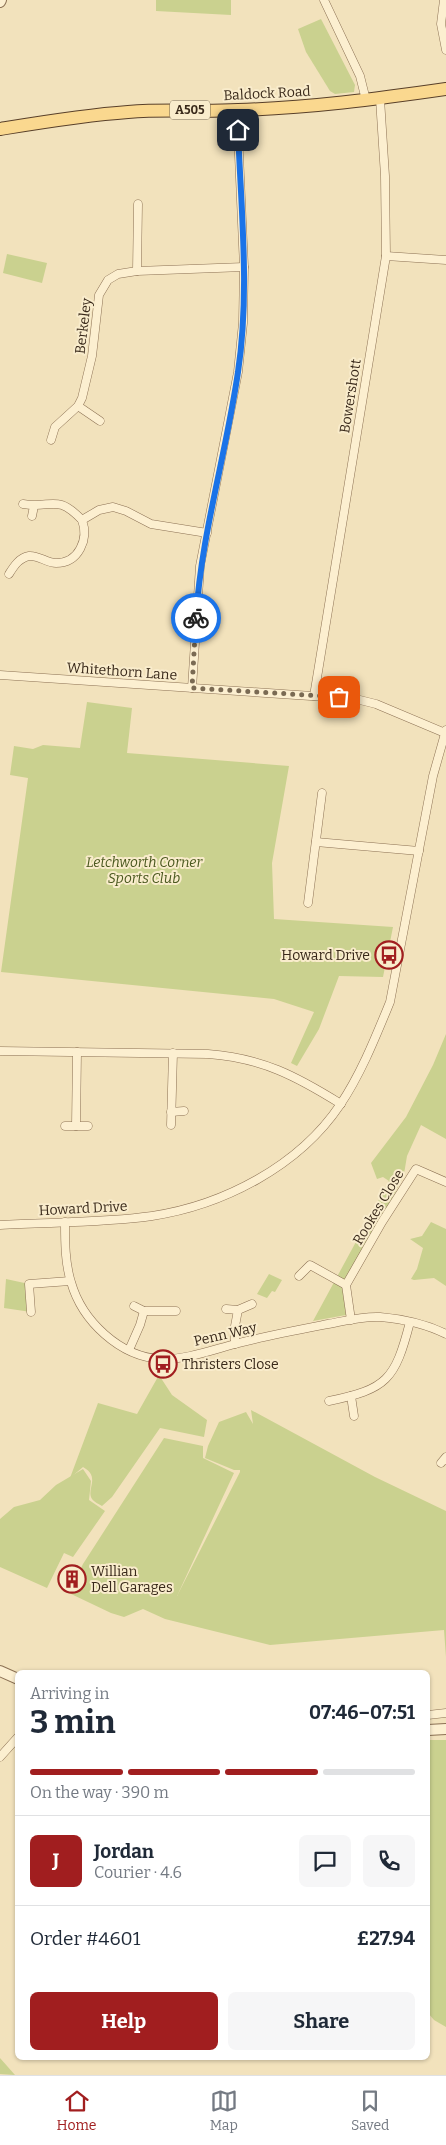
<!DOCTYPE html>
<html lang="en">
<head>
<meta charset="utf-8">
<style>
	body { margin:0; font-family:Bitter,serif; background:#f6f6f7; color:#1f2937; height:100vh; display:flex; flex-direction:column; font-size:19px; white-space:nowrap }
	* { box-sizing:border-box; margin:0 }
	p { font-size:16px; color:#747a83 }
	.icon { flex:none; width:28px; height:28px; fill:none; stroke:currentColor; stroke-width:2; stroke-linecap:round; stroke-linejoin:round }
	.map { position:relative; flex:1; overflow:hidden }
	.details { position:absolute; left:15px; top:1670px; width:415px; height:390px; display:flex; flex-direction:column; background:#fff; border-radius:8px; box-shadow:0 1px 4px #0004 }
	.details>* { flex:none }
	.pin { position:absolute; display:grid; place-items:center; width:42px; height:42px; color:#fff; margin:-21px; border-radius:10px; box-shadow:0 2px 8px #0006 }
	.courier { position:absolute; display:grid; place-items:center; width:50px; height:50px; margin:-25px; border:4px solid #1a73e8; border-radius:50%; background:#fff; color:#222; box-shadow:0 1px 6px #0007 }
	.head em { font-style:normal; font-weight:700 }
	.head div { display:flex; flex-direction:column-reverse }
	.head { display:flex; align-items:center; justify-content:space-between; height:85px; padding:0 15px }
	h1 { font-size:32px; font-weight:700; line-height:38px }
	.bar { display:grid; grid-template-columns:repeat(4,1fr); gap:8px 5px; align-content:center; height:60px; padding:0 15px }
	.bar i { height:6px; border-radius:4px; background:#e0e1e3 }
	.bar .selected { background:#a11e1f }
	.bar p { grid-column:span 4 }
	.line { display:flex; align-items:center; gap:12px; padding:0 15px; border-top:1px solid #e0e1e3 }
	.line div { flex:1 }
	.round { display:grid; place-items:center; flex:none; width:52px; height:52px; border-radius:8px; background:#f6f6f7 }
	.action { display:flex; gap:10px; margin-top:auto; padding:10px 15px }
	.action a { flex:1; height:58px; border-radius:8px; background:#a11e1f; color:#fff; font-size:20px; font-weight:700; line-height:58px; text-align:center }
	.action a+a { background:#f6f6f7; color:#1f2937 }
	.tab-bar { display:flex; justify-content:space-around; align-items:center; height:70px; border-top:1px solid #e0e1e3; background:#fff; font-size:14px; color:#747a83 }
	.tab-bar a { display:grid; justify-items:center; gap:2px }
	.tab-bar .selected { color:#a11e1f }
	.map>svg:first-child { display:block }
	.green { fill:#cad18f }
	.lines { fill:none; stroke-linecap:round; stroke-linejoin:round }
	.minor-casing { stroke:#8c7154; stroke-width:9 }
	.tertiary-casing { stroke:#8c7154; stroke-width:12 }
	.primary-casing { stroke:#583f29; stroke-width:14 }
	.minor { stroke:#fcefd0; stroke-width:8 }
	.tertiary { stroke:#fcefd0; stroke-width:10 }
	.primary { stroke:#fad88f; stroke-width:12 }
	.done { stroke:#7a6a53; stroke-width:5; stroke-dasharray:0 9 }
	.route { stroke:#1a73e8; stroke-width:6 }
	.labels { text-anchor:middle; stroke-width:4; stroke-linejoin:round; paint-order:stroke }
	.shield { fill:#f9eccc; stroke:#73644f; stroke-width:1 }
	.shield-label { font-size:12px; font-weight:bold; fill:#39291a }
	.street-label { font-size:14px; fill:#39291a; stroke:#f9eccc }
	.park-label { font-size:14px; font-style:italic; fill:#4a581f; stroke:#f9eccc }
	.poi-label { font-size:14px; fill:#39291a; stroke:#f9eccc; text-anchor:start }
</style>
</head>
<body>
<div class="map">
<svg width="446" height="2075" viewBox="0 0 446 2075">
	<rect width="100%" height="100%" fill="#f2e2bc"/>
	<g class="green">
		<path d="M 156,0 L 231,0 L 231,15 L 156,11 Z"/>
		<path d="M 321,19 L 355,85 L 354,92 L 335,94 L 330,91 L 306,52 L 298,29 Z"/>
		<path d="M 7,254 L 47,263 L 42,283 L 3,273 Z"/>
		<path d="M 87,702 L 132,708 L 127,753 L 289,766 L 272,863 L 274,919 L 393,927 L 383,977 L 339,976 L 319,1029 L 297,1066 L 291,1063 L 314,1012 L 274,999 L 1,972 L 28,778 L 10,775 L 14,746 L 33,749 L 43,745 L 80,748 Z"/>
		<path d="M 446,1034 L 446,1139 L 421,1125 L 407,1156 L 404,1174 L 383,1218 L 343,1288 L 346,1315 L 313,1321 L 389,1181 L 383,1177 L 377,1179 L 371,1163 L 406,1117 L 433,1065 Z"/>
		<path d="M 431,1222 L 446,1229 L 446,1286 L 434,1278 L 414,1280 L 411,1279 L 417,1269 L 423,1248 L 410,1239 L 422,1236 Z"/>
		<path d="M 269,1274 L 282,1280 L 275,1292 L 272,1291 L 267,1298 L 257,1294 Z"/>
		<path d="M 6,1279 L 29,1284 L 31,1312 L 4,1308 Z"/>
		<path d="M 159,1375 L 172,1395 L 207,1420 L 204,1437 L 160,1428 L 112,1497 L 102,1506 C 99,1504 94,1502 92,1499 C 86,1489 101,1477 83,1467 L 70,1478 L 98,1403 L 137,1414 Z"/>
		<path d="M 251,1410 L 375,1477 L 446,1511 L 446,1657 L 444,1630 L 270,1645 L 165,1619 L 143,1609 L 124,1617 L 111,1613 L 69,1593 L 83,1564 L 164,1438 L 203,1446 L 203,1458 L 234,1473 L 177,1596 L 240,1472 L 240,1470 L 234,1470 L 205,1458 L 208,1446 L 219,1422 L 246,1412 L 253,1424 Z"/>
		<path d="M 83,1469 L 91,1481 L 89,1500 L 105,1511 L 73,1557 L 64,1553 L 47,1588 L 0,1567 L 0,1519 L 14,1507 L 40,1500 L 56,1485 Z"/>
		<path d="M 428,1740 L 446,1740 L 446,2027 L 434,2020 L 428,2013 Z"/>
		<path d="M 0,2058 L 15,2075 L 0,2074 Z"/>
	</g>
	<g class="lines">
		<g class="minor-casing">
			<g id="minor">
				<path d="M 324,0 L 360,76 L 366,100"/>
				<path d="M 444,0 L 441,24 L 446,50"/>
				<path d="M 386,256 L 446,260"/>
				<path d="M 137,271 L 138,204"/>
				<path d="M 78,406 L 100,421"/>
				<path d="M 51,440 L 55,427 L 78,406 L 82,398 L 92,356 L 99,295 L 108,280 L 118,274 L 137,271 L 244,267"/>
				<path d="M 23,504 C 52,509 56,493 82,520 L 99,510 L 113,507 L 126,511 L 151,524 L 207,533"/>
				<path d="M 32,516 L 34,506"/>
				<path d="M 9,574 C 14,566 19,558 29,556 C 38,555 47,563 56,563 C 79,563 89,539 82,520"/>
				<path d="M 0,675 L 356,699 L 376,704 L 445,733"/>
				<path d="M 192,688 L 200,566 L 238,372 L 243,323 L 244,267 L 237,110"/>
				<path d="M 314,696 L 386,256 L 385,176 L 380,99"/>
				<path d="M 316,842 L 419,851"/>
				<path d="M 308,903 L 322,793"/>
				<path d="M 0,1051 L 208,1054 C 262,1058 296,1076 341,1104"/>
				<path d="M 171,1112 L 184,1111"/>
				<path d="M 171,1125 L 173,1053"/>
				<path d="M 65,1126 L 88,1126"/>
				<path d="M 76,1126 L 77,1052"/>
				<path d="M 65,1222 C 65,1242 65,1263 71,1282 C 82,1321 120,1357 161,1359 C 185,1360 212,1350 235,1344 C 265,1336 297,1330 328,1324 C 344,1321 363,1316 380,1317 C 403,1319 426,1324 446,1334"/>
				<path d="M 0,1225 C 50,1222 102,1223 152,1216 C 224,1205 299,1166 340,1105 C 361,1074 376,1036 390,1002 L 433,776 L 446,730"/>
				<path d="M 299,1276 L 310,1265 L 346,1285"/>
				<path d="M 134,1306 L 144,1311 L 176,1311"/>
				<path d="M 226,1309 L 238,1310 L 252,1304"/>
				<path d="M 31,1312 L 29,1284 L 70,1281"/>
				<path d="M 351,1320 L 346,1285 L 382,1222 L 416,1169 L 446,1182"/>
				<path d="M 235,1344 L 235,1326 L 238,1310"/>
				<path d="M 129,1350 L 140,1325 L 144,1311"/>
				<path d="M 351,1396 L 354,1416"/>
				<path d="M 329,1401 C 387,1389 395,1380 410,1322"/>
				<path d="M 441,1463 L 446,1457"/>
				<path d="M 428,1715 L 446,1713"/>
				<path d="M 0,1757 L 18,1737"/>
			</g>
		</g>
		<g class="tertiary-casing">
			<g id="tertiary">
				<path d="M 0,2 L 1,0"/>
				<path d="M 0,1671 L 18,1679"/>
				<path d="M 428,1730 L 446,1729"/>
			</g>
		</g>
		<g class="primary-casing">
			<path id="primary" d="M 0,129 C 43,122 85,115 128,112 C 165,109 202,112 238,110 C 308,108 377,99 446,89"/>
		</g>
		<use href="#minor" class="minor"/>
		<use href="#tertiary" class="tertiary"/>
		<use href="#primary" class="primary"/>
	</g>
	<g class="lines">
		<path class="done" d="M 196,618 L 192,688 L 339,697"/>
		<path class="route" d="M 196,618 C 201,535 226,455 238,372 C 250,292 241,210 238,130"/>
	</g>
	<defs>
		<g id="bus-ring" transform="scale(1.4375)"><circle r="9.5" fill="#f9eccc" stroke="#a11e1f" stroke-width="1.5"/><path d="M-5-6H5V4H4V6H2V4H-2V6H-4V4H-5ZM-3.5-4V0h7V-4ZM-3.5 1.2v1.5H-2V1.2ZM2 1.2v1.5H3.5V1.2Z" fill="#a11e1f"/></g>
		<g id="building-ring" transform="scale(1.4375)"><circle r="9.5" fill="#f9eccc" stroke="#a11e1f" stroke-width="1.5"/><path d="M-4-6H4V6H1V3H-1V6H-4ZM-2.5-4.3h1.7v1.8h-1.7ZM.8-4.3h1.7v1.8H.8ZM-2.5-1h1.7V.8h-1.7ZM.8-1h1.7V.8H.8Z" fill="#a11e1f"/></g>
	</defs>
	<g fill-rule="evenodd">
		<use href="#bus-ring" x="389" y="955"/>
		<use href="#bus-ring" x="163" y="1364"/>
		<use href="#building-ring" x="72" y="1579"/>
	</g>
	<g class="labels">
		<rect class="shield" x="170" y="100.5" width="40" height="19" rx="4"/>
		<g class="shield-label">
			<text x="190" y="114">A505</text>
		</g>
		<g class="street-label">
			<text transform="translate(267 93) rotate(-3)" y="5">Baldock Road</text>
			<text transform="translate(83 326) rotate(-83)" y="5">Berkeley</text>
			<text transform="translate(350 396) rotate(-81)" y="5">Bowershott</text>
			<text transform="translate(122 671) rotate(4)" y="5">Whitethorn Lane</text>
			<text transform="translate(378 1207) rotate(-59)" y="5">Rookes Close</text>
			<text transform="translate(83 1208) rotate(-3)" y="5">Howard Drive</text>
			<text transform="translate(225 1334) rotate(-13)" y="5">Penn Way</text>
		</g>
		<g class="park-label">
			<text x="144" y="867">Letchworth Corner<tspan x="144" dy="16">Sports Club</tspan></text>
		</g>
		<g class="poi-label">
			<text x="370" y="960" text-anchor="end">Howard Drive</text>
			<text x="182" y="1369">Thristers Close</text>
			<text x="91" y="1576">Willian<tspan x="91" dy="16">Dell Garages</tspan></text>
		</g>
	</g>
</svg>
<div class="pin" style="left:339px;top:697px;background:#ea580c"><svg class="icon" aria-label="bag" viewBox="0 0 24 24"><path d="M5 8h14l-1 12H6zM9 8a3 3 0 0 1 6 0"/></svg></div>
<div class="pin" style="left:238px;top:130px;background:#1f2937"><svg class="icon" aria-label="home" viewBox="0 0 24 24"><path d="M3 11l9-7 9 7M6 9v11h12V9"/></svg></div>
<div class="courier" style="left:196px;top:618px"><svg class="icon" aria-label="bike" viewBox="0 0 24 24"><circle cx="6" cy="16" r="4"/><circle cx="18" cy="16" r="4"/><path d="M6 16l4-8h5l3 8M10 8l3 8H6M13 5h3"/></svg></div>
<section class="details">
<div class="head"><div><h1>3 min</h1><p>Arriving in</p></div><em>07:46–07:51</em></div>
<div class="bar"><i class="selected"></i><i class="selected"></i><i class="selected"></i><i></i><p>On the way · 390 m</p></div>
<div class="line" style="height:90px"><b class="round" style="background:#a11e1f;color:#fff">J</b><div><b>Jordan</b><p>Courier · 4.6</p></div><a class="round"><svg class="icon" aria-label="chat" viewBox="0 0 24 24"><path d="M4 5h16v11H9l-5 4z"/></svg></a><a class="round"><svg class="icon" aria-label="phone" viewBox="0 0 24 24"><path d="M5 4h4l2 5-3 2q2 4 5 5l2-3 5 2v4C11 20 4 13 5 4z"/></svg></a></div>
<div class="line" style="height:65px"><div>Order #4601</div><b>£27.94</b></div>
<div class="action"><a>Help</a><a>Share</a></div>
</section>
</div>
<nav class="tab-bar">
<a class="selected"><svg class="icon" aria-label="home" viewBox="0 0 24 24"><path d="M3 11l9-7 9 7M6 9v11h12V9"/></svg>Home</a>
<a><svg class="icon" aria-label="map" viewBox="0 0 24 24"><path d="M3 6l6-2 6 2 6-2v14l-6 2-6-2-6 2zM9 4v14M15 6v14"/></svg>Map</a>
<a><svg class="icon" aria-label="saved" viewBox="0 0 24 24"><path d="M7 4h10v16l-5-4-5 4z"/></svg>Saved</a>
</nav>
</body>
</html>
